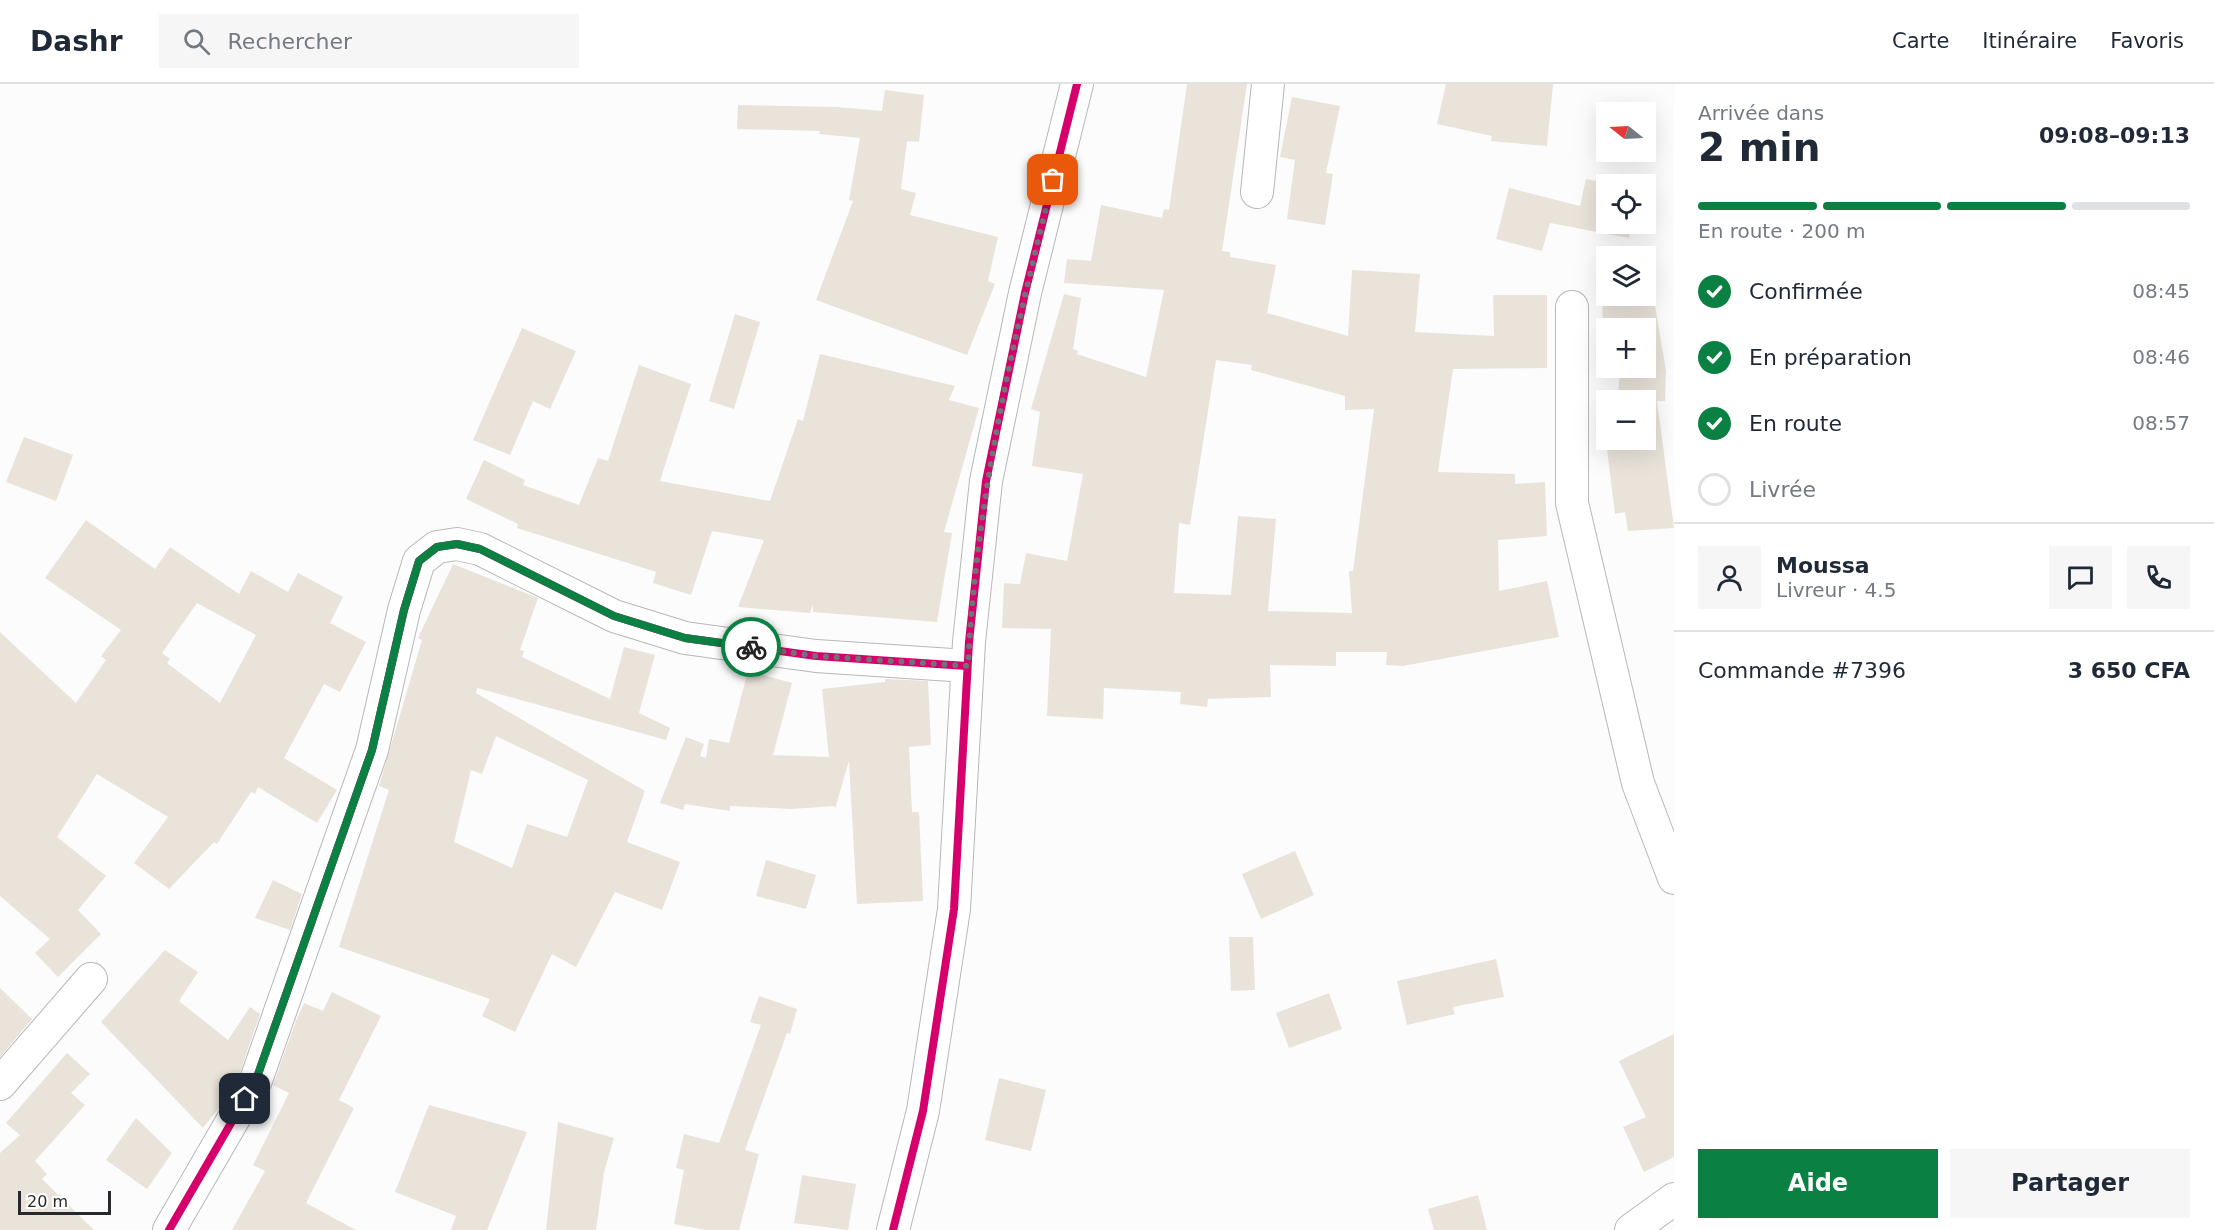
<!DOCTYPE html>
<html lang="fr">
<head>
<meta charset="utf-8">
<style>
	body { margin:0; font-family:"DejaVu Sans",sans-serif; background:#f6f6f7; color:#1f2937; height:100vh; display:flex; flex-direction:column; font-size:22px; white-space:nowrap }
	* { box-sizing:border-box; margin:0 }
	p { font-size:20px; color:#747a83 }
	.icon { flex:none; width:33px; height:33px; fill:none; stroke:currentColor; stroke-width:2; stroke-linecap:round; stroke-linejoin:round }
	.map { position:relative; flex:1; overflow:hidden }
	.drawer { display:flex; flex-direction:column; background:#fff; width:540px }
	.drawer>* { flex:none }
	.needle { width:39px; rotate:288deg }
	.buttons { position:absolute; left:1596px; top:18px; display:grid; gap:12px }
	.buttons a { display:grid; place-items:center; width:60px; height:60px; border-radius:0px; background:#fff; box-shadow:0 6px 24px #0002; font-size:30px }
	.scale { position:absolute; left:18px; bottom:15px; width:93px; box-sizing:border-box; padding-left:6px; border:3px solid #27292d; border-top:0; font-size:16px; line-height:21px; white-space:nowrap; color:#27292d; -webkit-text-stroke:4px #fff; paint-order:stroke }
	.pin { position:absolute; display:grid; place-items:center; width:51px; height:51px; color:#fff; margin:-26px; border-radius:12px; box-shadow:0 3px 9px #0006 }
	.courier { position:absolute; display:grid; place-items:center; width:60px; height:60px; margin:-30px; border:4px solid #0b8043; border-radius:50%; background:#fff; color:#222; box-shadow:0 2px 8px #0007 }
	.overview em { font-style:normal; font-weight:700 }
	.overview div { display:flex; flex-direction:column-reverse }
	.overview { display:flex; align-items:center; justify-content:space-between; height:102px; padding:0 24px }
	h1 { font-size:39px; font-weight:700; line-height:45px }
	.bar { display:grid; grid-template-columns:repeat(4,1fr); gap:9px 6px; align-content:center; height:72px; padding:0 24px }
	.bar i { height:8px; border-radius:4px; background:#e0e1e3 }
	.bar .selected { background:#0b8043 }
	.bar p { grid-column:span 4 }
	.line { display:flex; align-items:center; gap:15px; padding:0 24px; border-top:2px solid #e0e1e3 }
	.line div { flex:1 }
	.round { display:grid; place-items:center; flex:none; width:63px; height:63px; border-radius:0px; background:#f6f6f7 }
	ol { padding:0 24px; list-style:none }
	li { display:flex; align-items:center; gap:18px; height:66px }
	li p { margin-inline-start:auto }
	li .icon { padding:6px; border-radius:50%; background:#0b8043; color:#fff; stroke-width:4 }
	li:last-child { color:#747a83 }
	li i { width:33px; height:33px; border:3px solid #e0e1e3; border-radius:50% }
	.cta { display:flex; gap:12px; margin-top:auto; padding:12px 24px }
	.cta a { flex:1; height:69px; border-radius:0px; background:#0b8043; color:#fff; font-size:24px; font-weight:700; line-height:69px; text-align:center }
	.cta a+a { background:#f6f6f7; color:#1f2937 }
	header { display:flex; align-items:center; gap:36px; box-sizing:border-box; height:84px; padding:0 30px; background:#fff; border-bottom:2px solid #e0e1e3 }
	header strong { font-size:28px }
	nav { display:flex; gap:33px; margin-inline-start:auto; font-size:21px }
	.search { width:420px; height:54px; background:#f6f6f7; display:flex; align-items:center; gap:15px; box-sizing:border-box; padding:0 21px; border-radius:0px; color:#747a83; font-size:22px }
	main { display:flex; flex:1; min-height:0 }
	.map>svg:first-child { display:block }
	.building { fill:#e9e3da; fill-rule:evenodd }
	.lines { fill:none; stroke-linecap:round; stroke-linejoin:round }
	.minor-casing { stroke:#b7b7b9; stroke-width:34 }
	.minor { stroke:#fff; stroke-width:32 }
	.cycleway-casing { stroke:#fff; stroke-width:11 }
	.cycleway { stroke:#d6006c; stroke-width:8 }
	.done { stroke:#727376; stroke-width:6; stroke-dasharray:0 10.8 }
	.route { stroke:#0b8043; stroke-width:8 }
</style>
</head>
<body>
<header>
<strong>Dashr</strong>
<div class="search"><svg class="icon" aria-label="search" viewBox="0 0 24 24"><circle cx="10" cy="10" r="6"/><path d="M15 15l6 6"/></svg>Rechercher</div>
<nav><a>Carte</a><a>Itinéraire</a><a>Favoris</a></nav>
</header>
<main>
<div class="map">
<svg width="1674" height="1146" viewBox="0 0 1674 1146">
	<rect width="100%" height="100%" fill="#fcfcfd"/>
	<g class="building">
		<path d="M 1187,0 L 1247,0 L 1222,167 L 1230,168 L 1230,173 L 1276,181 L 1267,229 L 1348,252 L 1352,186 L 1420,190 L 1415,248 L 1494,252 L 1493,211 L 1547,211 L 1547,284 L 1453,285 L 1438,388 L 1515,390 L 1515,400 L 1545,398 L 1547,452 L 1498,456 L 1499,507 L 1547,497 L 1559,553 L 1403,582 L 1386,581 L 1387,568 L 1336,568 L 1336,582 L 1270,581 L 1271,613 L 1208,615 L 1207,623 L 1180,620 L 1181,608 L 1104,604 L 1103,635 L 1047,632 L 1051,545 L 1002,544 L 1004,499 L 1020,500 L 1026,469 L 1067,477 L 1083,390 L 1032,382 L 1040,328 L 1031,325 L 1064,210 L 1081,214 L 1073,265 L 1078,267 L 1077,270 L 1146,293 L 1164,206 L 1064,199 L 1067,175 L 1091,177 L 1101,121 L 1162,134 L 1164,125 L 1169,126 ZM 1216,276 L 1252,281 L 1251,286 L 1345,312 L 1345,326 L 1374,325 L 1353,487 L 1349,487 L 1352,529 L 1268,527 L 1276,435 L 1238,432 L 1231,511 L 1174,509 L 1179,439 L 1190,441 Z"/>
		<path d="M 1446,0 L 1553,0 L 1547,62 L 1491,57 L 1492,52 L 1437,40 Z"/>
		<path d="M 885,6 L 924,11 L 919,58 L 907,57 L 901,105 L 916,109 L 910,131 L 998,153 L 988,197 L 995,200 L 967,271 L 816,216 L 853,117 L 849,116 L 860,54 L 819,50 L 820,47 L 737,45 L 738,21 L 837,23 L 882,27 Z"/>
		<path d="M 1292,13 L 1340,22 L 1326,89 L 1333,90 L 1325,141 L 1287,135 L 1295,76 L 1280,73 Z"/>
		<path d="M 1586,95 L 1615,100 L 1606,100 L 1606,140 L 1632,140 L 1629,154 L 1550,139 L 1542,167 L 1496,155 L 1509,104 L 1580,122 Z"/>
		<path d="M 1646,209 L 1653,209 L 1666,287 L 1665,317 L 1657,317 L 1674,444 L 1628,447 L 1625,428 L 1615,430 L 1605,349 L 1606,356 L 1646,356 L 1646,316 L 1618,316 L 1620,284 L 1646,284 L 1646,244 L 1603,244 L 1602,210 Z"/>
		<path d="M 735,230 L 760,238 L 734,325 L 709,317 Z"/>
		<path d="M 522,244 L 576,267 L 550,325 L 533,317 L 510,371 L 473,356 Z"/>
		<path d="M 820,270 L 955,302 L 949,316 L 979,324 L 944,448 L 952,449 L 937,538 L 813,528 L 813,520 L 810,529 L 738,523 L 764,456 L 712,447 L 691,511 L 653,499 L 656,488 L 517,444 L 518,440 L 466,415 L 484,376 L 525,396 L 523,401 L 579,421 L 598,374 L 608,377 L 639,281 L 691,300 L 660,397 L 770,417 L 798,335 L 803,337 Z"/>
		<path d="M 24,353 L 73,371 L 56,417 L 6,398 Z"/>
		<path d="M 86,436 L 155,485 L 170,463 L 239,510 L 251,487 L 288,508 L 298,489 L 343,513 L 330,539 L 366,558 L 340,608 L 324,600 L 284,674 L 337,706 L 317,739 L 258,703 L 255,710 L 251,708 L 217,760 L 214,758 L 169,805 L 134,779 L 168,733 L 97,690 L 57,753 L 106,792 L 78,826 L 101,850 L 58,893 L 35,869 L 50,855 L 0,812 L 0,548 L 76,619 L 106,576 L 101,572 L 121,546 L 45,494 ZM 197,519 L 256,551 L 220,619 L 167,579 L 170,575 L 162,569 Z"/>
		<path d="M 453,480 L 538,514 L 520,566 L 524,567 L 522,573 L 610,615 L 624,563 L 655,571 L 639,629 L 670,644 L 666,656 L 477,604 L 476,609 L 645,707 L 627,758 L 680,778 L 662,826 L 615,808 L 576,883 L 552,870 L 515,948 L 482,932 L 490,915 L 339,863 L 389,706 L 379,702 L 422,556 L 418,554 ZM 496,652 L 588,696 L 567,753 L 527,740 L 512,784 L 454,758 L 471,686 L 482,690 Z"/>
		<path d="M 748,587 L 792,599 L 773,671 L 829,673 L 822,605 L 885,598 L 885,595 L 928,597 L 931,661 L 909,663 L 912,728 L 919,728 L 923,817 L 857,820 L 849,677 L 835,725 L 835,722 L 790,725 L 730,722 L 730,727 L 685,720 L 683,726 L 660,719 L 686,653 L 704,660 L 700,672 L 706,674 L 709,655 L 729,659 Z"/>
		<path d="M 1295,767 L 1314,811 L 1261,835 L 1242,790 Z"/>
		<path d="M 766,776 L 816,791 L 806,825 L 756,812 Z"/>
		<path d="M 273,796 L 302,810 L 290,846 L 255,834 Z"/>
		<path d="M 1229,853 L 1253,853 L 1255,906 L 1231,907 Z"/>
		<path d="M 165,866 L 198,888 L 179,917 L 228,956 L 250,923 L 260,930 L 240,988 L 219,1024 L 203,1044 L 101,938 Z"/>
		<path d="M 1496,875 L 1504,913 L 1453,923 L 1455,930 L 1407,941 L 1397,897 Z"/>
		<path d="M 0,904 L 32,935 L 0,973 Z"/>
		<path d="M 332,908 L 381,932 L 339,1016 L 354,1024 L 306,1119 L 356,1146 L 232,1146 L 265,1087 L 253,1081 L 289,1009 L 273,1001 L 296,937 L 304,919 L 323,927 Z"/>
		<path d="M 1329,909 L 1342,945 L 1289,964 L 1276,929 Z"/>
		<path d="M 759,912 L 797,925 L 790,950 L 787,949 L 745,1066 L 759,1070 L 739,1146 L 706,1146 L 674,1140 L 684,1086 L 676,1084 L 684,1050 L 719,1059 L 761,941 L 750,938 Z"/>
		<path d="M 1674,950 L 1674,1073 L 1644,1088 L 1623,1043 L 1646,1033 L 1619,977 Z"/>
		<path d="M 67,969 L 90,990 L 71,1009 L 85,1021 L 35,1077 L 47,1090 L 42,1095 L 94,1146 L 0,1146 L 0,1069 L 20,1051 L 6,1039 Z"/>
		<path d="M 999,994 L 1046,1006 L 1031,1067 L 985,1056 Z"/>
		<path d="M 429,1021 L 527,1048 L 487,1146 L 451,1146 L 456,1132 L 395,1108 Z"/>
		<path d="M 136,1034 L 172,1069 L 147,1105 L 106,1076 Z"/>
		<path d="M 558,1038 L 614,1054 L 604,1088 L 596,1146 L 546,1146 Z"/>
		<path d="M 802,1091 L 856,1100 L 848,1146 L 794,1139 Z"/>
		<path d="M 1478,1111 L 1487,1146 L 1434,1146 L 1428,1125 Z"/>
	</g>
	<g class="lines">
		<g class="minor-casing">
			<g id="minor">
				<path d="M 1257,108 L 1268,0"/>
				<path d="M 1572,223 L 1572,419 L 1638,699 L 1674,794"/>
				<path d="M 0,1000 L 91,895"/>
				<path d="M 169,1146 L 256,996 L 372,666 L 404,526 L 419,477 L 437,463 L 457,460 L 480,465 L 614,532 L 685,554 L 816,572 L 967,582"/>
				<path d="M 893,1146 L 923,1027 L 954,825 L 969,558 L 986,397 L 1025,209 L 1077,0"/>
				<path d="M 1631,1146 L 1674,1115"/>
			</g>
		</g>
		<use href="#minor" class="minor"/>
		<g class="cycleway-casing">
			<g id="cycleway">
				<path d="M 169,1146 L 256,996 L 372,666 L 404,526 L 419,477 L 437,463 L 457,460 L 480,465 L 614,532 L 685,554 L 816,572 L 967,582"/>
				<path d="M 893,1146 L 923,1027 L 954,825 L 969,558 L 986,397 L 1025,209 L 1077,0"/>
			</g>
		</g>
		<use href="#cycleway" class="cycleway"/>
	</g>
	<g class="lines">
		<path class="done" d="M 751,563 L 816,572 L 968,582 C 976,417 1013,256 1053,96"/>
		<path class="route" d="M 245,1015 L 256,996 L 372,666 L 404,526 L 419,477 L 437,463 L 457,460 L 480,465 L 614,532 L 685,554 L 751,563"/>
	</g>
</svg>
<div class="buttons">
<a><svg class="needle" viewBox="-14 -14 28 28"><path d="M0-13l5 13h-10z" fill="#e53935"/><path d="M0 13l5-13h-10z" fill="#747a83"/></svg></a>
<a><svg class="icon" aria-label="locate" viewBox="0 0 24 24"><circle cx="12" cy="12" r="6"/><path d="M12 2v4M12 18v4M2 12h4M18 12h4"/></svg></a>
<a><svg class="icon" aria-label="layers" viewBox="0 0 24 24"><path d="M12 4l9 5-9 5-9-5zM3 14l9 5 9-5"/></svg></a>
<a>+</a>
<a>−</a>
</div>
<div class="scale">20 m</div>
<div class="pin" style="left:1053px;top:96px;background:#ea580c"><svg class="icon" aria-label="bag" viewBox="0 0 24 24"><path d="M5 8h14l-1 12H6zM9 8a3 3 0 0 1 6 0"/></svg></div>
<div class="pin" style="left:245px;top:1015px;background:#1f2937"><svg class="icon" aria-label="home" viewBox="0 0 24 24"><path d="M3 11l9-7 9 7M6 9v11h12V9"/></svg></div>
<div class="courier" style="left:751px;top:563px"><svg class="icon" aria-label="bike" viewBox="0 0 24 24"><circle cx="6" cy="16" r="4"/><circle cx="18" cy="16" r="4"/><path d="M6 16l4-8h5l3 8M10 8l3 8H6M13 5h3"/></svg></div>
</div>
<section class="drawer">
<div class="overview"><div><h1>2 min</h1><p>Arrivée dans</p></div><em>09:08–09:13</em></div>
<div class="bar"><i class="selected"></i><i class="selected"></i><i class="selected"></i><i></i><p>En route · 200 m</p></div>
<ol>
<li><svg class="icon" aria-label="check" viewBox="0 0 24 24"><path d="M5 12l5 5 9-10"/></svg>Confirmée<p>08:45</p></li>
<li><svg class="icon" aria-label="check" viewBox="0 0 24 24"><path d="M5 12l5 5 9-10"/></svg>En préparation<p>08:46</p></li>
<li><svg class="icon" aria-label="check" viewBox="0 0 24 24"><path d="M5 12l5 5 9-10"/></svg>En route<p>08:57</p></li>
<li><i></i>Livrée</li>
</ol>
<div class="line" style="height:108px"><a class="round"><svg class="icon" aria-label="person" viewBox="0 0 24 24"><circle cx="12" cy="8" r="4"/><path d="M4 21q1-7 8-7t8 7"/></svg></a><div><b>Moussa</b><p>Livreur · 4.5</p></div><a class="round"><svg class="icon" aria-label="chat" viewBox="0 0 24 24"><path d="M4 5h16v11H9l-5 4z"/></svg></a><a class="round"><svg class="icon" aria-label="phone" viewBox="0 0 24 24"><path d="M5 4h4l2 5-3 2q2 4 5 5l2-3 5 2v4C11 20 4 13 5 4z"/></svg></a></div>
<div class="line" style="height:78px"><div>Commande #7396</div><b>3 650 CFA</b></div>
<div class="cta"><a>Aide</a><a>Partager</a></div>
</section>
</main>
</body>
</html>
